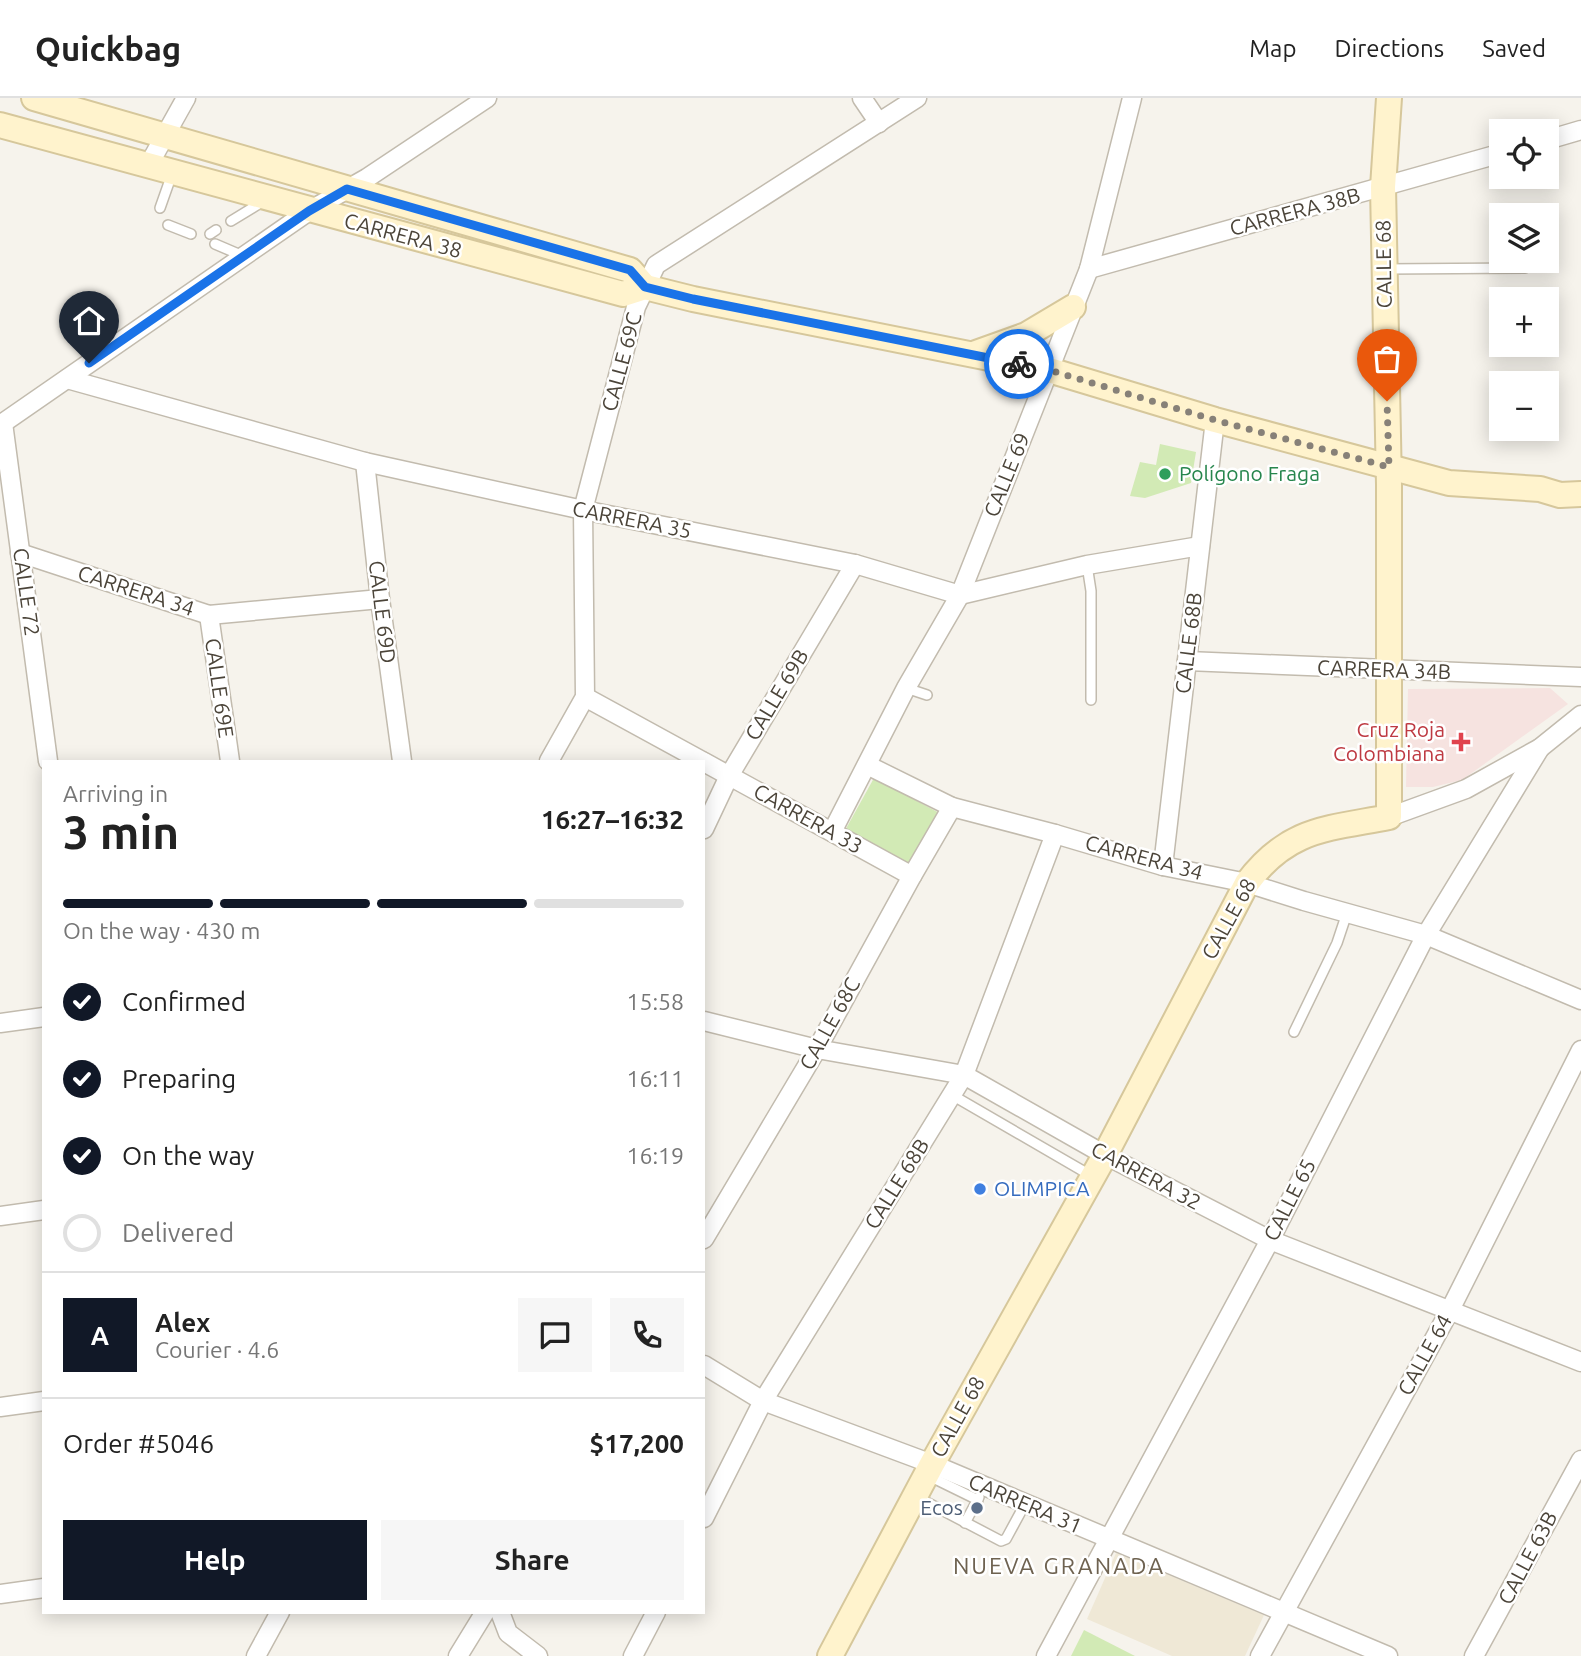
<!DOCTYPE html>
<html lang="en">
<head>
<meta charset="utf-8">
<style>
	body { margin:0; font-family:Ubuntu,sans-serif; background:#f6f6f6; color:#222; height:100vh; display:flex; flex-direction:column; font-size:26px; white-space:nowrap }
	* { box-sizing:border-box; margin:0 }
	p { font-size:23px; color:#767676 }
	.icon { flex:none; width:38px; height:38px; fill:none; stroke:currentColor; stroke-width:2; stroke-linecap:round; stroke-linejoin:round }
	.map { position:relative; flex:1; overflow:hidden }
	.sheet { position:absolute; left:42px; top:662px; width:663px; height:854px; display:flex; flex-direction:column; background:#fff; border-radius:0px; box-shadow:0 4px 18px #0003 }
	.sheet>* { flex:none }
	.buttons { position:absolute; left:1489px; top:21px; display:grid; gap:14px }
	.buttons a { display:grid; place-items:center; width:70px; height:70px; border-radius:0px; background:#fff; box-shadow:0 4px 18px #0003; font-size:35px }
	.pin { position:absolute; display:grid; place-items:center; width:60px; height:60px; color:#fff; margin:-72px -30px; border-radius:50% 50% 50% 0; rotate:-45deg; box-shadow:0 0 7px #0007 }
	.pin .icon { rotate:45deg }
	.courier { position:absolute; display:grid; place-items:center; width:70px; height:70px; margin:-35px; border:5px solid #1a73e8; border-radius:50%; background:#fff; color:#222; box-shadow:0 2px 9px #0007 }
	.headline em { font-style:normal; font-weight:700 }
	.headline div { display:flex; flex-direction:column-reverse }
	.headline { display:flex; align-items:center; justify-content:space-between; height:119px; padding:0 21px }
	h1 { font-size:46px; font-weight:700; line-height:52px }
	.bar { display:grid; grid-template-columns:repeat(4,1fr); gap:10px 7px; align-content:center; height:84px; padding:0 21px }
	.bar i { height:9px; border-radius:5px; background:#e0e0e0 }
	.bar .on { background:#111827 }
	.bar p { grid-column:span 4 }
	.line { display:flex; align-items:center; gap:18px; padding:0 21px; border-top:2px solid #e0e0e0 }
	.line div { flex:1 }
	.round { display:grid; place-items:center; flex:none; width:74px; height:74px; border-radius:0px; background:#f6f6f6 }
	ol { padding:0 21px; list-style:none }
	li { display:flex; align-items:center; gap:21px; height:77px }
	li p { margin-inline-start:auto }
	li .icon { padding:7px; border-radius:50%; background:#111827; color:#fff; stroke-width:4 }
	li:last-child { color:#767676 }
	li i { width:38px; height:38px; border:4px solid #e0e0e0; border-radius:50% }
	.primary-button { display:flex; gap:14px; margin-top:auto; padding:14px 21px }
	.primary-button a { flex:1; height:80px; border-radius:0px; background:#111827; color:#fff; font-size:28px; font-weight:700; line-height:80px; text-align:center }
	.primary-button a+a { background:#f6f6f6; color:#222 }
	header { display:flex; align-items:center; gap:42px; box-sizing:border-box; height:98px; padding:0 35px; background:#fff; border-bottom:2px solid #e0e0e0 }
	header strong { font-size:33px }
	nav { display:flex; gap:38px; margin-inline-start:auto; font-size:24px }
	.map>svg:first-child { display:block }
	.education { fill:#efe8d6 }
	.medical { fill:#f6e3e0 }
	.green { fill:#d2eab5 }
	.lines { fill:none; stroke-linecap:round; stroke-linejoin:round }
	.lane-casing { stroke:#c2bbae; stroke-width:12 }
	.street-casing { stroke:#c2bbae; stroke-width:21 }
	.secondary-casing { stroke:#d6c79b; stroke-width:28 }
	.lane { stroke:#fff; stroke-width:9 }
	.street { stroke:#fff; stroke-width:18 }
	.secondary { stroke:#fff3cd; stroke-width:24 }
	.done { stroke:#878178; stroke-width:7; stroke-dasharray:0 12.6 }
	.route { stroke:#1a73e8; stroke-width:9 }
	.leisure-dot { fill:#2e9e5b; stroke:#fff; stroke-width:2.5 }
	.health-dot { fill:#e0444e; stroke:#fff; stroke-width:2.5 }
	.shop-dot { fill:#3f7fe0; stroke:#fff; stroke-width:2.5 }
	.service-dot { fill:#5c6f8a; stroke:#fff; stroke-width:2.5 }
	.labels { text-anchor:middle; stroke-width:5; stroke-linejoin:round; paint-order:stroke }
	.street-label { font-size:21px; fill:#4b4439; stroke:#fff }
	.leisure-label { font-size:21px; fill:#27864d; stroke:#fff; text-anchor:start }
	.health-label { font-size:21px; fill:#be3a42; stroke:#fff; text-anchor:end }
	.shop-label { font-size:21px; fill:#366cbe; stroke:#fff; text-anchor:start }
	.service-label { font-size:21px; fill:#4e5e75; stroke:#fff; text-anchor:end }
	.neighbourhood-label { font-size:23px; letter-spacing:2px; fill:#6e6250; stroke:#fff }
</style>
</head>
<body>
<header>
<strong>Quickbag</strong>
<nav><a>Map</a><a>Directions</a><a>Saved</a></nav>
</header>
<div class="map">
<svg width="1581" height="1558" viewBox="0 0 1581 1558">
	<rect width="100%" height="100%" fill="#f6f3ec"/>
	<path class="education" d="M 1116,1455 L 1264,1517 L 1245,1558 L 1172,1558 L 1087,1521 Z"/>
	<path class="medical" d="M 1550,590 L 1568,606 L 1462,682 L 1433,689 L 1406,689 L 1408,591 Z"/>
	<g class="green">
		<path d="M 1160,346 L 1196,354 L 1191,385 L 1145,400 L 1130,398 L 1140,364 L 1156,367 Z"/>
		<path d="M 874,680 L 943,717 L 910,770 L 843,736 Z"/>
		<path d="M 1084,1532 L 1135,1558 L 1071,1558 Z"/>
	</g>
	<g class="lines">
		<g class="lane-casing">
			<g id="lane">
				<path d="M 160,110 L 172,76"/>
				<path d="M 231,123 L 262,104"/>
				<path d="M 168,127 L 191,136"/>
				<path d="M 210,136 L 216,132"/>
				<path d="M 215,146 L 243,158"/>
				<path d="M 1385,171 L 1525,170"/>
				<path d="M 1087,467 L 1091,493 L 1091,602"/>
				<path d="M 906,590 L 927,597"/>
				<path d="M 1294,934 L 1337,845 L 1347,815"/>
				<path d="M 952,997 L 1090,1077"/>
				<path d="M 929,1378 L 978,1402"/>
				<path d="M 915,1398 L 1001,1443 L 1006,1441 L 1025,1406"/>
				<path d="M 965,1425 L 979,1399"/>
			</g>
		</g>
		<g class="street-casing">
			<g id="street">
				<path d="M 862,0 L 879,25"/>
				<path d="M 1547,42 L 1581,32"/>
				<path d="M 148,68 L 186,0"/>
				<path d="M 1089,171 L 1502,55"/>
				<path d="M 67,281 L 365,364 L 583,412 L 855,466 L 960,497 L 1087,467 L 1200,448"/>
				<path d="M 3,325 L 48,663"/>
				<path d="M 0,327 L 309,113 L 367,80 L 487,0"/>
				<path d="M 365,364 L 380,501 L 402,663"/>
				<path d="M 20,455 L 209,517 L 380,501"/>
				<path d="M 209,517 L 230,663"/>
				<path d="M 1187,563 L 1581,579"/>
				<path d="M 585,599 L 702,663"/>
				<path d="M 549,663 L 585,599 L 583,412 L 636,209 L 656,167 L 917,0"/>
				<path d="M 704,664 L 912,778"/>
				<path d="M 867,667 L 952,709 L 1055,736 L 1163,768 L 1247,785 L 1304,803 L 1426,837 L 1581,902"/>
				<path d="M 1389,719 L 1466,691 L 1540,650 L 1581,617"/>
				<path d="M 704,731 L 729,678 L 855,466"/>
				<path d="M 832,734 L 906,590 L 960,497 L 1089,171 L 1132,0"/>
				<path d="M 1163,768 L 1215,322"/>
				<path d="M 704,923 L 817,951 L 964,977 L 1105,1057 L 1270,1142 L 1581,1264"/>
				<path d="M 0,925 L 44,919"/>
				<path d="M 0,1118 L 44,1112"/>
				<path d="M 704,1141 L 817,951 L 912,778 L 952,709"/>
				<path d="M 704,1267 L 763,1303 L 932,1366 L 1388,1558"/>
				<path d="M 0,1309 L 44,1303"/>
				<path d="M 704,1420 L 763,1303 L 964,977 L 1055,736"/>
				<path d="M 0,1496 L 44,1490"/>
				<path d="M 500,1514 L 508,1535 L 538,1558"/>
				<path d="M 256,1558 L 280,1514"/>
				<path d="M 458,1558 L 485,1514"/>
				<path d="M 633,1558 L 656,1514"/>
				<path d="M 1046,1558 L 1270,1142 L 1426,837 L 1540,650"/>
				<path d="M 1260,1558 L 1449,1214 L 1581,952"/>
				<path d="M 1474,1558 L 1581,1362"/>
			</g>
		</g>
		<g class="secondary-casing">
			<g id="secondary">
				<path d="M 34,0 L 630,172 L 645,189"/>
				<path d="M 0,27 L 623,196 L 645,189 L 693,201 L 1049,272 L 1215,322 L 1449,385 L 1540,391 L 1560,397 L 1581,396"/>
				<path d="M 976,255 L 1026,237 L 1073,209"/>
				<path d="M 830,1558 L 932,1366 L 1105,1057 L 1247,785 C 1288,730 1327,731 1389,719 L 1389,387 L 1383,89 L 1389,0"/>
			</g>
		</g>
		<use href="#lane" class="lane"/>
		<use href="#street" class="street"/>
		<use href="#secondary" class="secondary"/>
	</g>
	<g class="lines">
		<path class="done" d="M 1019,266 L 1049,272 L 1215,322 L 1389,369 L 1387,303"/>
		<path class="route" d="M 89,265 L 309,113 L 347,91 L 630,172 L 645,189 L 693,201 L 1019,266"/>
	</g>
	<circle class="leisure-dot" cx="1165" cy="376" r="7"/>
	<path class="health-dot" d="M1457.5 633.5h7v7h7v7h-7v7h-7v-7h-7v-7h7z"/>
	<circle class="shop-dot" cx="980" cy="1091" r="7"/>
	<circle class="service-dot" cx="977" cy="1410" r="7"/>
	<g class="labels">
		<g class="street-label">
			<text transform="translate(1295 114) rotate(-15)" y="7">CARRERA 38B</text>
			<text transform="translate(403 138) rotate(15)" y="7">CARRERA 38</text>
			<text transform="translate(1384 166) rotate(-91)" y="7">CALLE 68</text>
			<text transform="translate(622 264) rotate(-75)" y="7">CALLE 69C</text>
			<text transform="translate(1007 377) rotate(-68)" y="7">CALLE 69</text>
			<text transform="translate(632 422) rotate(11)" y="7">CARRERA 35</text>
			<text transform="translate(136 493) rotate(18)" y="7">CARRERA 34</text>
			<text transform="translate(26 494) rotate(82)" y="7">CALLE 72</text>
			<text transform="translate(382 514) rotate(83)" y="7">CALLE 69D</text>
			<text transform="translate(1189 545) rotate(-83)" y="7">CALLE 68B</text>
			<text transform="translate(1384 572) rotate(2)" y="7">CARRERA 34B</text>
			<text transform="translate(219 590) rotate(82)" y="7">CALLE 69E</text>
			<text transform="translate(777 597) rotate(-59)" y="7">CALLE 69B</text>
			<text transform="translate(808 721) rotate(29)" y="7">CARRERA 33</text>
			<text transform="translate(1144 760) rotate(15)" y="7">CARRERA 34</text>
			<text transform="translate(1229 821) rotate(-61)" y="7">CALLE 68</text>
			<text transform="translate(830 926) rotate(-61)" y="7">CALLE 68C</text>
			<text transform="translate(1146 1078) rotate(28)" y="7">CARRERA 32</text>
			<text transform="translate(897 1086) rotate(-58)" y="7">CALLE 68B</text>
			<text transform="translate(1290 1102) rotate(-63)" y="7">CALLE 65</text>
			<text transform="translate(1425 1257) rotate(-61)" y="7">CALLE 64</text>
			<text transform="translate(958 1319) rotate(-61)" y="7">CALLE 68</text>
			<text transform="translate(1025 1406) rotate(23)" y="7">CARRERA 31</text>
			<text transform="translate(1528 1460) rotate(-62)" y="7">CALLE 63B</text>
		</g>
		<g class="leisure-label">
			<text x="1179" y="383">Polígono Fraga</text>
		</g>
		<g class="health-label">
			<text x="1445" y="639">Cruz Roja<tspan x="1445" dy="24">Colombiana</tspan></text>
		</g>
		<g class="shop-label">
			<text x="994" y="1098">OLIMPICA</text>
		</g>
		<g class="service-label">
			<text x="963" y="1417">Ecos</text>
		</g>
		<g class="neighbourhood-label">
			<text x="1059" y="1476">NUEVA GRANADA</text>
		</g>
	</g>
</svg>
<div class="buttons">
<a><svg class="icon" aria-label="locate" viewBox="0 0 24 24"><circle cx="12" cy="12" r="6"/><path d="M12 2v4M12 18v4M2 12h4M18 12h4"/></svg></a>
<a><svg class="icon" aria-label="layers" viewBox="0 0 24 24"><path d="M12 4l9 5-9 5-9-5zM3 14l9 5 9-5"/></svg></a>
<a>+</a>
<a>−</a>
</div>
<div class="pin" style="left:1387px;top:303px;background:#ea580c"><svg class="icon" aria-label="bag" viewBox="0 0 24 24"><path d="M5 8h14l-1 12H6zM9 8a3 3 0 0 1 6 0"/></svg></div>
<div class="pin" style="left:89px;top:265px;background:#1f2937"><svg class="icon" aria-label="home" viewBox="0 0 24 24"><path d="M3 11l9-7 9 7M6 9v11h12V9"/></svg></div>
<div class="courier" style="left:1019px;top:266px"><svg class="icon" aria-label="bike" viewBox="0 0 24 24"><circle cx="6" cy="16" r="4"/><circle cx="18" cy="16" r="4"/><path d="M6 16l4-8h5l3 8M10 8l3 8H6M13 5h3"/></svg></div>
<section class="sheet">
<div class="headline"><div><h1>3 min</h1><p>Arriving in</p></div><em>16:27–16:32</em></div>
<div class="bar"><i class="on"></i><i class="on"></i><i class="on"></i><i></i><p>On the way · 430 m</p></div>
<ol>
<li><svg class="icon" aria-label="check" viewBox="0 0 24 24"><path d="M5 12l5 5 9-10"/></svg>Confirmed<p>15:58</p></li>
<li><svg class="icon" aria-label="check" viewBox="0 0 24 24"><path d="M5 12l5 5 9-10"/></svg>Preparing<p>16:11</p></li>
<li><svg class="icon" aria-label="check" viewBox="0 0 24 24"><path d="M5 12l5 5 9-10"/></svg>On the way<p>16:19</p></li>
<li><i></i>Delivered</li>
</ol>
<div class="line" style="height:126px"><b class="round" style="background:#111827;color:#fff">A</b><div><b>Alex</b><p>Courier · 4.6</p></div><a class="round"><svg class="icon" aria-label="chat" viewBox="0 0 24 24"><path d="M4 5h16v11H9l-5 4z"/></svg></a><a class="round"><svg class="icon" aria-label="phone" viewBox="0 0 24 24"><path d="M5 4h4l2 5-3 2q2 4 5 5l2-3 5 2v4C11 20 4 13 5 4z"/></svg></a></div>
<div class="line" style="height:91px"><div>Order #5046</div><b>$17,200</b></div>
<div class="primary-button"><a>Help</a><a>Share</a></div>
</section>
</div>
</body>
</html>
